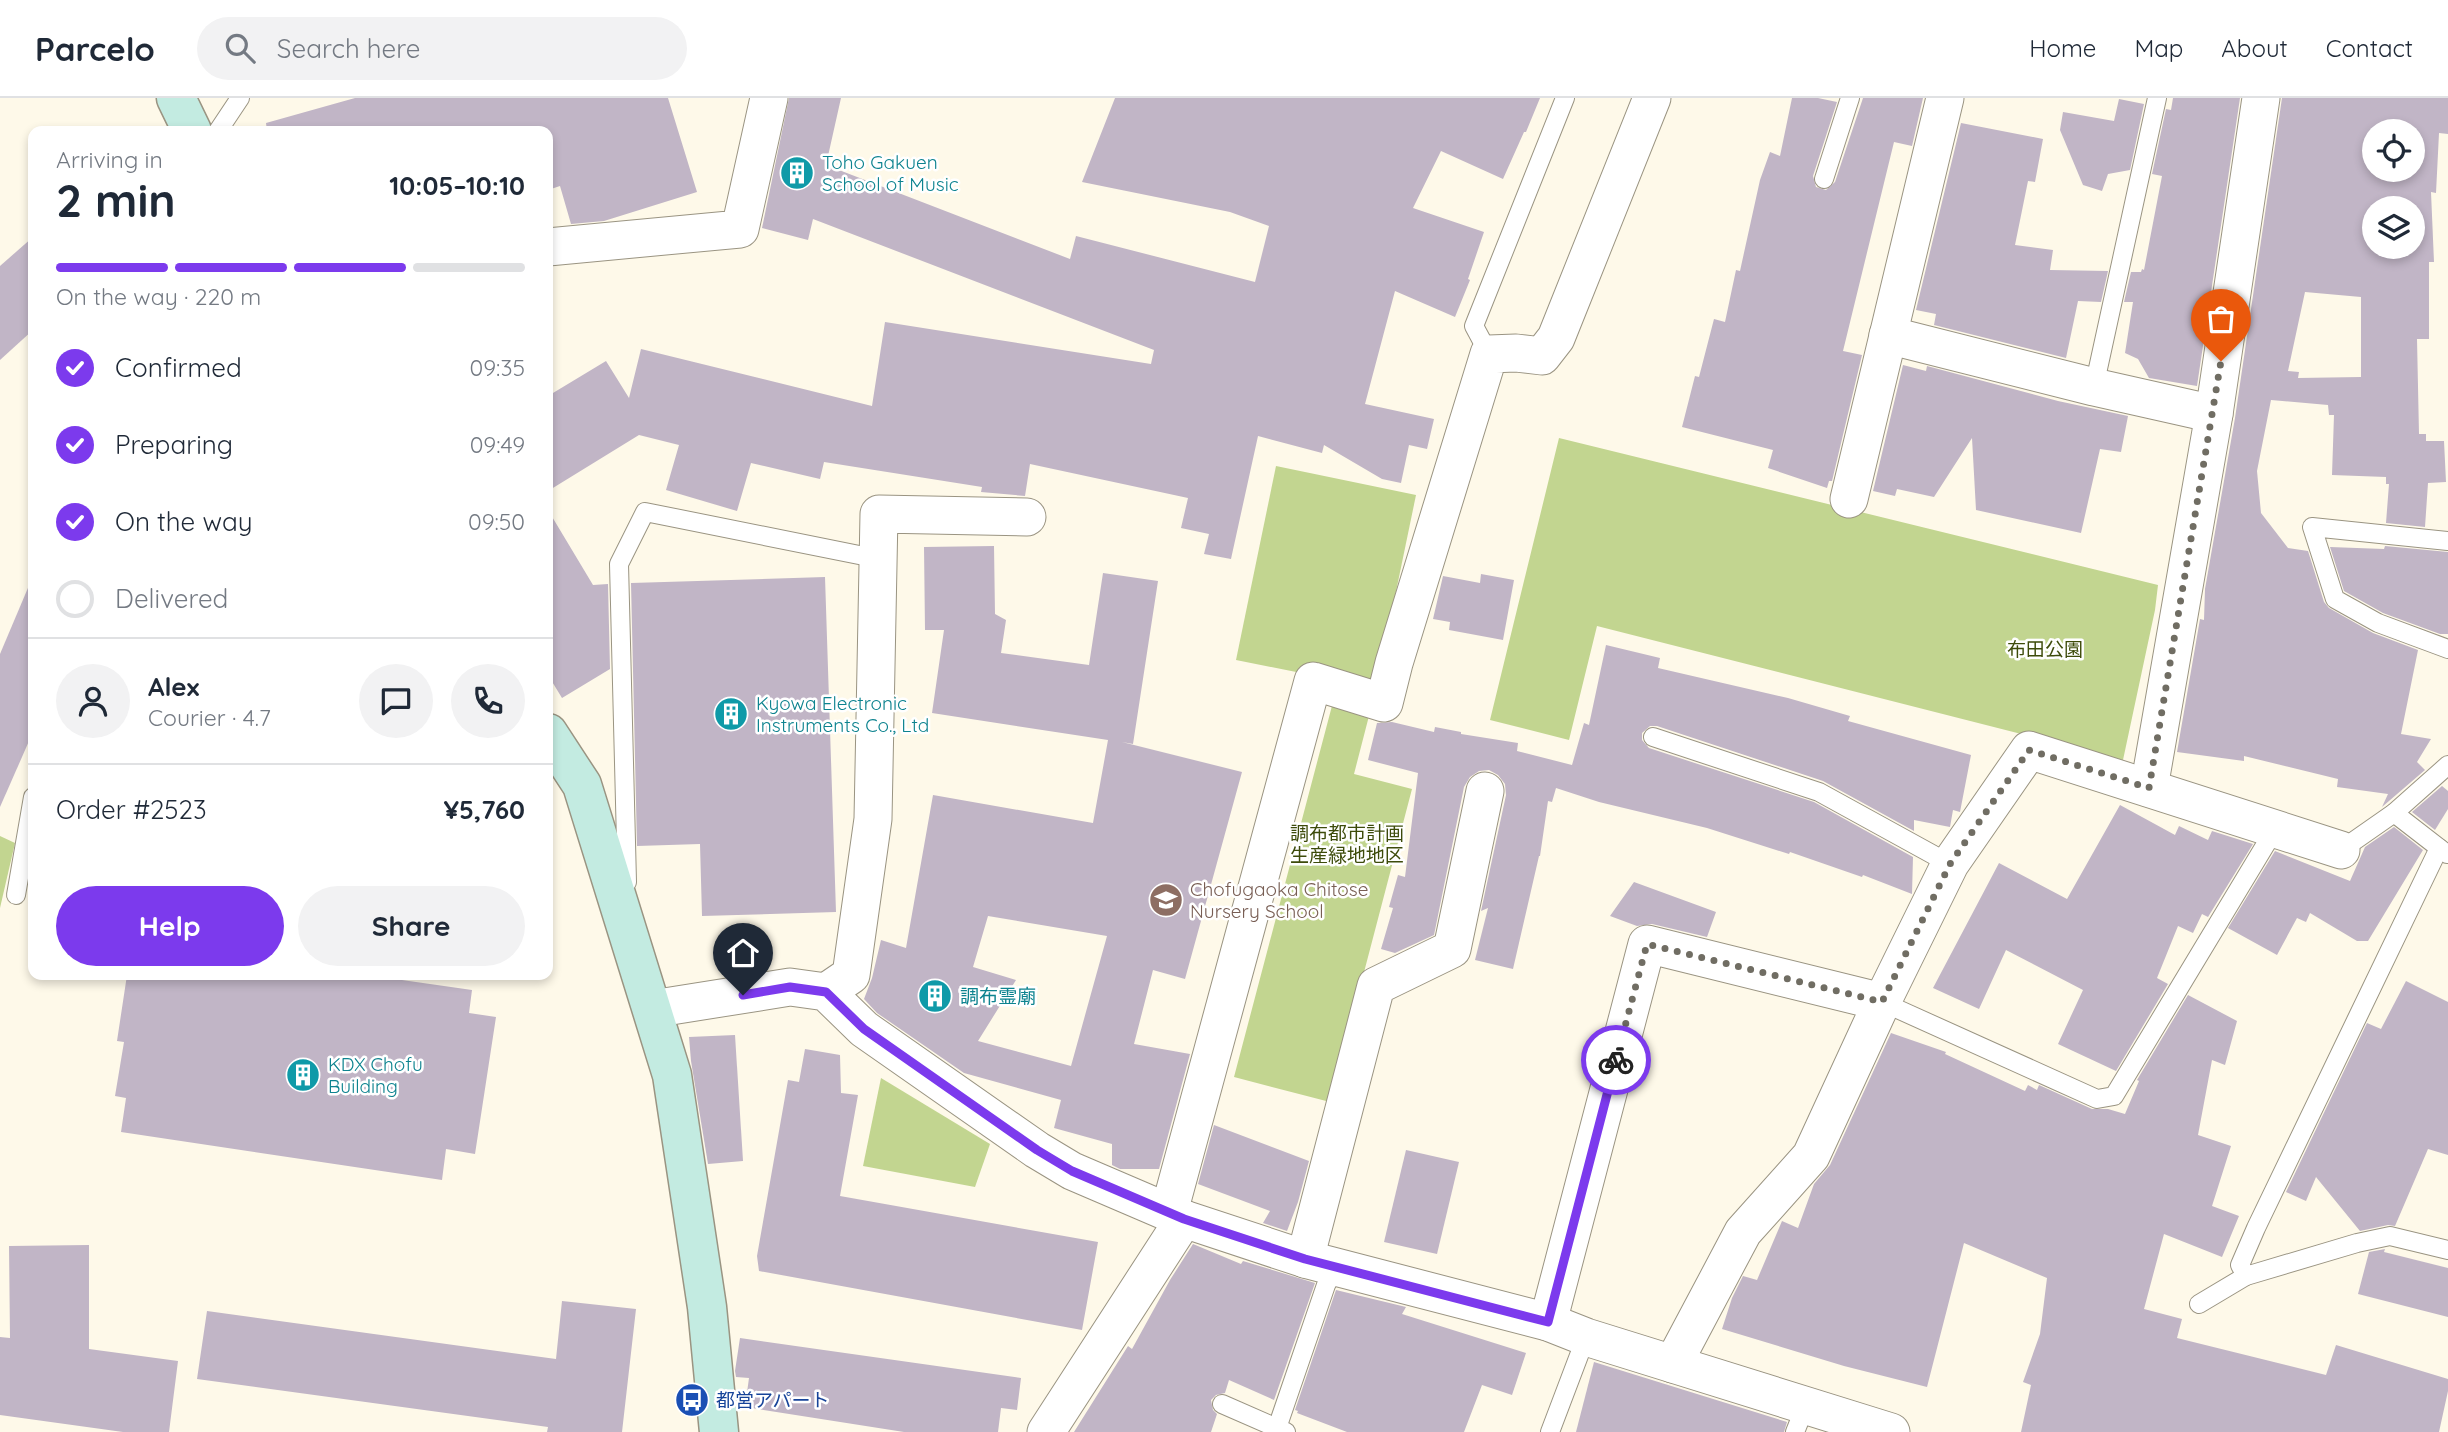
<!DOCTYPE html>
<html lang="en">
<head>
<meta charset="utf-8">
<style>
	body { margin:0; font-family:Quicksand,"Noto Sans JP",sans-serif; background:#f2f2f3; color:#1f2937; height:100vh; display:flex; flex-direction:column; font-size:26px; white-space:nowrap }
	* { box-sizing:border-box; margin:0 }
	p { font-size:23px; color:#747a83 }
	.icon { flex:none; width:38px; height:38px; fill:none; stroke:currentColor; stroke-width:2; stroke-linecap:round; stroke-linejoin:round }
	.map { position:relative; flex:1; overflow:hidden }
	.drawer { position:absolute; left:28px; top:28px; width:525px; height:854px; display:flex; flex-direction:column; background:#fff; border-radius:14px; box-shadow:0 4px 10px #0003 }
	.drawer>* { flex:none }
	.buttons { position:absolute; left:2362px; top:21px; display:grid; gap:14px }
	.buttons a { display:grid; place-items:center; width:63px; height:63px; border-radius:50%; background:#fff; box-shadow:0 4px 10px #0003; font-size:35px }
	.pin { position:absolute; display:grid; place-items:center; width:60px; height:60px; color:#fff; margin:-72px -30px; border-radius:50% 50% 50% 0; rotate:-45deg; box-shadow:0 0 7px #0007 }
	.pin .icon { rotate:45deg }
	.courier { position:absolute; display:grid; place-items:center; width:70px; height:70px; margin:-35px; border:5px solid #7c3aed; border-radius:50%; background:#fff; color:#222; box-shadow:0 2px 9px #0007 }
	.summary em { font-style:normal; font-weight:700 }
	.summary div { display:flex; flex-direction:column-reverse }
	.summary { display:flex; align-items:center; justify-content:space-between; height:119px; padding:0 28px }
	h1 { font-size:46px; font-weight:700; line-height:52px }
	.bar { display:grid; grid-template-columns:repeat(4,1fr); gap:10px 7px; align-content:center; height:84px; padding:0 28px }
	.bar i { height:9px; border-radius:5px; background:#e0e1e3 }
	.bar .selected { background:#7c3aed }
	.bar p { grid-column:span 4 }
	.line { display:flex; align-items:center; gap:18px; padding:0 28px; border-top:2px solid #e0e1e3 }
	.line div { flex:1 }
	.round { display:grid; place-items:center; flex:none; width:74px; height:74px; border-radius:37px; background:#f2f2f3 }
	ol { padding:0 28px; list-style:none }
	li { display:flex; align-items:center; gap:21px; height:77px }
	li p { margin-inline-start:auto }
	li .icon { padding:7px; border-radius:50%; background:#7c3aed; color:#fff; stroke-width:4 }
	li:last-child { color:#747a83 }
	li i { width:38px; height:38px; border:4px solid #e0e1e3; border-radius:50% }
	.button { display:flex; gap:14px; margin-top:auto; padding:14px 28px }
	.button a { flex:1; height:80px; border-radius:42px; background:#7c3aed; color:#fff; font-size:28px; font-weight:700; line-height:80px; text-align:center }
	.button a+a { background:#f2f2f3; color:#1f2937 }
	header { display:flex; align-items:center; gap:42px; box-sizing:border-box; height:98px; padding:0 35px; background:#fff; border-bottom:2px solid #e0e1e3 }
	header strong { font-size:33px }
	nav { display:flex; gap:38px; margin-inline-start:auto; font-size:24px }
	.search { width:490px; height:63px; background:#f2f2f3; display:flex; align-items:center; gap:18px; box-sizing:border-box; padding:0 24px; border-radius:38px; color:#747a83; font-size:26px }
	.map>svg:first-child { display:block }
	.green { fill:#c2d590 }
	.building { fill:#c1b5c6; fill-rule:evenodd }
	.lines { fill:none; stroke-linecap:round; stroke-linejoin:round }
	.lane-casing { stroke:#9a9482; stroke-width:20 }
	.street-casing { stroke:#9a9482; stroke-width:39 }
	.secondary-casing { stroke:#9a9482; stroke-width:41 }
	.lane { stroke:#fff; stroke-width:18 }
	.street { stroke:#fff; stroke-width:37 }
	.secondary { stroke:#c3ebe1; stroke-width:38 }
	.done { stroke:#706d63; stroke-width:7; stroke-dasharray:0 12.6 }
	.route { stroke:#7c3aed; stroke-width:9 }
	.labels { text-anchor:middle; stroke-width:5; stroke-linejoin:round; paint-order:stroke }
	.culture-label { font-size:19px; fill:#0d838f; stroke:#fff; text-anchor:start }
	.park-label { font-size:19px; fill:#3d4b0a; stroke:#fff }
	.education-label { font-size:19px; fill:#785e54; stroke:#fff; text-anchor:start }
	.transit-label { font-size:19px; fill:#164399; stroke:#fff; text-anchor:start }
</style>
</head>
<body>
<header>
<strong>Parcelo</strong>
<div class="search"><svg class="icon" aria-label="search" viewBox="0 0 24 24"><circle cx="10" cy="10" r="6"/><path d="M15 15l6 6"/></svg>Search here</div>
<nav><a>Home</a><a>Map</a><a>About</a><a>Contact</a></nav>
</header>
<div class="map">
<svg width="2448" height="1334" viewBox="0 0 2448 1334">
	<rect width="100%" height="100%" fill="#fef9e9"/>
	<g class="green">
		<path d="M 1559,340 L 2158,487 L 2155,512 L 2123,662 L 1597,528 L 1569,642 L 1490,622 Z"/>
		<path d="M 1276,368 L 1416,397 L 1376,590 L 1236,562 Z"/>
		<path d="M 1333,604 L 1370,614 L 1354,676 L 1412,691 L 1330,1004 L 1234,979 Z"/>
		<path d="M 0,738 L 15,745 L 0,810 Z"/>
		<path d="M 881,980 L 990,1046 L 975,1089 L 863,1068 Z"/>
	</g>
	<g class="building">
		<path d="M 355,0 L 668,0 L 697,94 L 604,123 L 571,126 L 560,88 L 548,92 L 548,33 L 267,33 L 266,25 Z"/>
		<path d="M 789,0 L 841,0 L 826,67 L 1070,161 L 1076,138 L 1255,184 L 1269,128 L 1230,114 L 1082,84 L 1115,0 L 1540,0 L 1526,34 L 1524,34 L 1503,81 L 1441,53 L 1413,110 L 1484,134 L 1468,181 L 1470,182 L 1455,219 L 1395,193 L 1365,306 L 1434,321 L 1427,351 L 1409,347 L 1401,385 L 1382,381 L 1324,347 L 1322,355 L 1258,338 L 1231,461 L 1204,456 L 1209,436 L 1181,430 L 1188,400 L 1030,366 L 1025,398 L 981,394 L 982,389 L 824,364 L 820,381 L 751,365 L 737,413 L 666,392 L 679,347 L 639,337 L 548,393 L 548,298 L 606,263 L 629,300 L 641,251 L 872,308 L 885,224 L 1151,266 L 1154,252 L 813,121 L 808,142 L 762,130 Z"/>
		<path d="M 1792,0 L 1818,0 L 1837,4 L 1813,78 L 1816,89 L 1826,92 L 1835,84 L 1863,0 L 1923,0 L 1912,48 L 1894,44 L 1843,253 L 1862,257 L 1832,383 L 1829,383 L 1827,390 L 1768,370 L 1773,352 L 1682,329 L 1695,278 L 1699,279 L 1714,221 L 1725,224 L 1736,172 L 1740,173 L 1760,82 L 1770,54 L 1780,58 Z"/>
		<path d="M 2173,0 L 2240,0 L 2197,288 L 2149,280 L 2138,261 L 2125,255 L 2133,204 L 2124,204 L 2131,174 L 2141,174 L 2142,171 L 2144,172 L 2162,78 L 2152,76 L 2166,11 L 2171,12 Z"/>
		<path d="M 2282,0 L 2448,0 L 2448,36 L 2439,35 L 2436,95 L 2431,94 L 2434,164 L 2429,164 L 2429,241 L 2417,241 L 2419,336 L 2426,336 L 2426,343 L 2444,343 L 2446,384 L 2428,385 L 2425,429 L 2386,425 L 2389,386 L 2386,386 L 2386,379 L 2332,377 L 2334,317 L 2329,317 L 2328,307 L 2271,302 L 2257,373 L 2261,415 L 2288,450 L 2308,453 L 2324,504 L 2329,510 L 2373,535 L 2418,552 L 2401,636 L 2431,641 L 2417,664 L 2425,672 L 2382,709 L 2388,696 L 2337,689 L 2338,681 L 2244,658 L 2244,663 L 2177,654 L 2200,521 L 2204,522 L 2205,491 L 2235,320 ZM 2375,33 L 2413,33 L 2413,72 L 2375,72 ZM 2375,110 L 2413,110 L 2413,149 L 2375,149 ZM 2305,194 L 2361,199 L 2361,279 L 2298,280 L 2299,274 L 2288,273 Z"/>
		<path d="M 2119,1 L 2144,6 L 2130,72 L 2108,76 L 2102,93 L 2083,87 L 2060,32 L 2063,14 L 2114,23 Z"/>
		<path d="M 1961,25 L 2043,41 L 2035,84 L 2028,83 L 2015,147 L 2053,152 L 2050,172 L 2108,173 L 2101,204 L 2078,203 L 2066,260 L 1934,227 L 1936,216 L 1916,212 Z"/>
		<path d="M 33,139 L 33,232 L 0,262 L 0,168 Z"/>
		<path d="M 1903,267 L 1926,273 L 1927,268 L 2058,303 L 2128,318 L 2121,354 L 2100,351 L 2081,435 L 1976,412 L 1972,340 L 1934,399 L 1897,391 L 1895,398 L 1873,393 Z"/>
		<path d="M 548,412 L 593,487 L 608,486 L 610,571 L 562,600 L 548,577 Z"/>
		<path d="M 994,448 L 995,516 L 1006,522 L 1001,555 L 1089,567 L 1103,475 L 1158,483 L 1133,646 L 1122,644 L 1242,674 L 1185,881 L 1153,872 L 1134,946 L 1190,956 L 1159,1071 L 1120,1071 L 1112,1067 L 1112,1046 L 1054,1030 L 1061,1002 L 964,975 L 877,915 L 864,901 L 872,880 L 881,842 L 906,850 L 933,697 L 1093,725 L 1108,642 L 932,615 L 944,532 L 925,532 L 924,449 ZM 988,818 L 1107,838 L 1071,968 L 978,943 L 1016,882 L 973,869 Z"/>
		<path d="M 2385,448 L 2448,454 L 2448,536 L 2440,536 L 2383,515 L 2344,493 L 2330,449 L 2384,451 Z"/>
		<path d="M 1481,476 L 1514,482 L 1503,542 L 1449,532 L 1450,524 L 1433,521 L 1443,478 L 1480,485 Z"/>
		<path d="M 33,478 L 33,634 L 0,709 L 0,556 Z"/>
		<path d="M 825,479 L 836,814 L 702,818 L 700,746 L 637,748 L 631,485 Z"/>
		<path d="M 1606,547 L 1660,560 L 1658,570 L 1788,600 L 1850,618 L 1848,623 L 1971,657 L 1960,714 L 1953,712 L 1950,729 L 1914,722 L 1914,733 L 1823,683 L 1657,628 L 1650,628 L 1642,635 L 1642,642 L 1649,650 L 1814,704 L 1913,759 L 1912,796 L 1863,777 L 1862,779 L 1790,754 L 1789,756 L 1707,730 L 1599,704 L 1556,690 L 1552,704 L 1548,703 L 1540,758 L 1539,758 L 1513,871 L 1475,862 L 1488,810 L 1481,813 L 1506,697 L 1505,686 L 1498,677 L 1489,672 L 1479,673 L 1470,679 L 1464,689 L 1434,837 L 1395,855 L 1381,851 L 1393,810 L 1389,809 L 1398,777 L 1405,779 L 1418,675 L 1368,662 L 1377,625 L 1392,624 L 1434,634 L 1435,629 L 1461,634 L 1461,636 L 1518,645 L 1517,653 L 1572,667 L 1584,625 L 1589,627 Z"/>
		<path d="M 2442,688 L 2448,693 L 2448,711 L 2435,732 L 2412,714 Z"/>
		<path d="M 2120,707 L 2175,737 L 2179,728 L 2208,742 L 2212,733 L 2253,746 L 2208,819 L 2202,816 L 2193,835 L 2178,828 L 2157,880 L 2168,886 L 2116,973 L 2058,946 L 2083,892 L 2006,852 L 1979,911 L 1933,890 L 1999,765 L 2067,801 Z"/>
		<path d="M 2394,729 L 2423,752 L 2368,843 L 2357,843 L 2310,815 L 2306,824 L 2297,820 L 2277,857 L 2228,830 L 2275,753 L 2350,783 L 2365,749 Z"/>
		<path d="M 1634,784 L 1716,814 L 1707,839 L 1652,826 L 1637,828 L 1610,818 Z"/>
		<path d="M 127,877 L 367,877 L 472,892 L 469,915 L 496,919 L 475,1056 L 446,1051 L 442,1082 L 121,1034 L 126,1000 L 115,998 L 124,944 L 117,943 Z"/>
		<path d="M 2406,883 L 2448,904 L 2448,1057 L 2428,1051 L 2395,1128 L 2388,1127 L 2360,1133 L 2316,1079 L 2306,1103 L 2286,1094 L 2367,925 L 2381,931 Z"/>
		<path d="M 2188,897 L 2237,923 L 2225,967 L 2212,962 L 2198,1037 L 2231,1048 L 2212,1108 L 2239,1118 L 2222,1159 L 2164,1136 L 2144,1211 L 2182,1221 L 2177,1240 L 2326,1277 L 2336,1247 L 2448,1281 L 2448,1293 L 2439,1334 L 2021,1334 L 2031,1287 L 2023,1284 L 2040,1236 L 2047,1180 L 1964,1145 L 1927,1289 L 1844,1268 L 1722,1231 L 1732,1200 L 1743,1178 L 1757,1182 L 1782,1123 L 1798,1130 L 1814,1086 L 1830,1067 L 1891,935 L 1946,954 L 1945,956 L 2025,993 L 2028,987 L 2037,992 L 2039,987 L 2092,1011 L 2108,1011 L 2125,1016 L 2139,983 L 2137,982 Z"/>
		<path d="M 735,937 L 743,1063 L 708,1066 L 691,963 L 689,939 Z"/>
		<path d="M 805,951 L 840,957 L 841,995 L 858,997 L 840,1098 L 1098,1144 L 1082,1232 L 759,1173 L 757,1158 L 788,982 L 799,984 Z"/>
		<path d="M 1214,1027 L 1309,1063 L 1298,1104 L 1287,1133 L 1263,1125 L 1270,1113 L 1198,1086 Z"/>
		<path d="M 1406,1052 L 1459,1064 L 1437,1156 L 1384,1144 Z"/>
		<path d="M 1193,1146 L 1241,1166 L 1243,1163 L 1315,1185 L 1274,1302 L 1229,1282 L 1225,1295 L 1216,1297 L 1211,1302 L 1213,1312 L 1217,1316 L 1211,1334 L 1074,1334 L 1128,1248 L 1132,1251 L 1170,1182 Z"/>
		<path d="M 89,1147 L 89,1251 L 178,1263 L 169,1334 L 123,1334 L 0,1317 L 0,1239 L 10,1240 L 9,1148 Z"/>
		<path d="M 2385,1151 L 2384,1154 L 2448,1170 L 2448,1219 L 2358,1196 L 2369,1154 Z"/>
		<path d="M 1336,1192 L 1406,1209 L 1402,1216 L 1526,1255 L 1512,1297 L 1482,1287 L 1464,1334 L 1347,1334 L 1297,1315 L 1298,1313 L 1295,1312 Z"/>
		<path d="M 562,1203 L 636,1211 L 622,1334 L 547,1334 L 548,1329 L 197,1281 L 207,1213 L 556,1261 Z"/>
		<path d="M 740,1240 L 1021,1280 L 1017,1312 L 1001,1310 L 998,1334 L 904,1334 L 745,1309 L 749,1280 L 736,1279 L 735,1273 Z"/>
		<path d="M 1594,1264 L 1787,1324 L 1784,1334 L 1576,1334 Z"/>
	</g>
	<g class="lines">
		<g class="lane-casing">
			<g id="lane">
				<path d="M 218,33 L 240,0"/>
				<path d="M 1824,81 L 1850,0"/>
				<path d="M 1489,256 L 1474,228 L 1565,0"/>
				<path d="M 2094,289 L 2157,0"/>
				<path d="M 2448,443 L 2312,429 L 2335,501 L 2378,525 L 2448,551"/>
				<path d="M 1653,639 L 1819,694 L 1950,766"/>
				<path d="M 2394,715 L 2447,756"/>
				<path d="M 2341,752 L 2394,715 L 2448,667"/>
				<path d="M 623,787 L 627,784 L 619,466 L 645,414 L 879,461"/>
				<path d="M 16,797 L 33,699"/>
				<path d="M 1882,904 L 2097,1001 L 2114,998 L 2275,731"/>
				<path d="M 2246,1178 L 2240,1167 L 2256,1130 L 2439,750"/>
				<path d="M 2199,1206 L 2246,1178 L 2357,1145 L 2390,1138 L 2448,1152"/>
				<path d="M 1222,1306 L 1286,1334"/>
				<path d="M 1277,1330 L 1326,1187 L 1336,1169"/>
				<path d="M 1550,1334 L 1586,1239"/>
				<path d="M 1795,1334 L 1805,1309"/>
			</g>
		</g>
		<g class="street-casing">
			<g id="street">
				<path d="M 548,149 L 740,131 L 769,0"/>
				<path d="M 1888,237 L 2094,289 L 2214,316"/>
				<path d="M 1849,401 L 1945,0"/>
				<path d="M 2149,690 L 2214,316 L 2261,0"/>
				<path d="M 826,894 L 851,877 L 873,721 L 879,416 L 1027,419"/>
				<path d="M 652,911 L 790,889 L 826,894 L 864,931 L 1037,1052 L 1072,1073 L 1184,1121 L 1305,1161 L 1548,1224 L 1586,1239 L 1891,1334"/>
				<path d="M 1169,1114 L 1313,583 L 1384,605 L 1394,565 L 1489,256 L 1516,255 L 1542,258 L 1556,240 L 1652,0"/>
				<path d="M 1305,1161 L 1376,888 L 1452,851 L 1485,693"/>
				<path d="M 1548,1224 L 1647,846 L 1882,904"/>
				<path d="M 1673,1266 L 1743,1134 L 1811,1058 L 1882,904 L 1950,766 L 2029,652 L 2341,752"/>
				<path d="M 1046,1334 L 1184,1121"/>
			</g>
		</g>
		<g class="secondary-casing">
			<g id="secondary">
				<path d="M 176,0 L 192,33"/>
				<path d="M 548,635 L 582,687 L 672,977 L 707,1209 L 719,1334"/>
			</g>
		</g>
		<use href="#lane" class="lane"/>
		<use href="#street" class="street"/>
		<use href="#secondary" class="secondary"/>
	</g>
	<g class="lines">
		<path class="done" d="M 1616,962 L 1647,846 L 1882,904 L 1950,766 L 2029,652 L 2149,690 L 2221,263"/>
		<path class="route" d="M 743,897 L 790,889 L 826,894 L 864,931 L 1037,1052 L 1072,1073 L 1184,1121 L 1305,1161 L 1548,1224 L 1616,962"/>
	</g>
	<defs>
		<g id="building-disc" transform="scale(1.75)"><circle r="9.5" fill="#0f9aa8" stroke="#fff"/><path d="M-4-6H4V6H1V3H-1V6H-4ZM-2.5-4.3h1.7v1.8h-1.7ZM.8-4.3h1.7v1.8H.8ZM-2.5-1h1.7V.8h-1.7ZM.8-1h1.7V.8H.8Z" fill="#fff"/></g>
		<g id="school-disc" transform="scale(1.75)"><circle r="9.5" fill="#8d6e63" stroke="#fff"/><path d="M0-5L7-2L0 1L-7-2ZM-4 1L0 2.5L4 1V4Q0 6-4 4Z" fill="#fff"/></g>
		<g id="bus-disc" transform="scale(1.75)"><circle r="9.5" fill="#1a4fb4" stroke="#fff"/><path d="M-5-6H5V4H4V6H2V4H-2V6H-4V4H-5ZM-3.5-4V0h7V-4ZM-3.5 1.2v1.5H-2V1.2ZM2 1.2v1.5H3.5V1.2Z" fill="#fff"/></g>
	</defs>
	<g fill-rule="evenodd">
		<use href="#building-disc" x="797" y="75"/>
		<use href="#building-disc" x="731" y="616"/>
		<use href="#school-disc" x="1166" y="802"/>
		<use href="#building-disc" x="935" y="898"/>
		<use href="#building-disc" x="303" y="977"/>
		<use href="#bus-disc" x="692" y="1302"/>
	</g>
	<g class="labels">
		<g class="culture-label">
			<text x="822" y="71">Toho Gakuen<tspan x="822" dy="22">School of Music</tspan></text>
			<text x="756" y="612">Kyowa Electronic<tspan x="756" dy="22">Instruments Co., Ltd</tspan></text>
			<text x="960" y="905">調布霊廟</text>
			<text x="328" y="973">KDX Chofu<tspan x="328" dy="22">Building</tspan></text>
		</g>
		<g class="park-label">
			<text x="2045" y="558">布田公園</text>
			<text x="1347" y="742">調布都市計画<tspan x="1347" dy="22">生産緑地地区</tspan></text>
		</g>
		<g class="education-label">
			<text x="1190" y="798">Chofugaoka Chitose<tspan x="1190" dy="22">Nursery School</tspan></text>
		</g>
		<g class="transit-label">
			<text x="716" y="1309">都営アパート</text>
		</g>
	</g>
</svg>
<div class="buttons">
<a><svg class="icon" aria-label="locate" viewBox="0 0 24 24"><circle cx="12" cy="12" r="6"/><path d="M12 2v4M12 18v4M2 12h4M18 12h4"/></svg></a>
<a><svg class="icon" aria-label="layers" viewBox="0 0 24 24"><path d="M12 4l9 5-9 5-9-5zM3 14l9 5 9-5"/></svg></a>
</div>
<div class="pin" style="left:2221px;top:263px;background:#ea580c"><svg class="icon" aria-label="bag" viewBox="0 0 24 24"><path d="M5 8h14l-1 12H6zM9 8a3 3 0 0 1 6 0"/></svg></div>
<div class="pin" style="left:743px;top:897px;background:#1f2937"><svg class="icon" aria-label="home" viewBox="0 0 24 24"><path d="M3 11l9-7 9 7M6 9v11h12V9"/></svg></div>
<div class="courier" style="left:1616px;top:962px"><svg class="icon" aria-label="bike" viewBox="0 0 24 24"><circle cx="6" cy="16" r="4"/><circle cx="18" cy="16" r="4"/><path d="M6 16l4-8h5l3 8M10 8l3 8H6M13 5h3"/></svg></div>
<section class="drawer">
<div class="summary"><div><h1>2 min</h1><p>Arriving in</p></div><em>10:05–10:10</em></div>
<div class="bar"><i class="selected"></i><i class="selected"></i><i class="selected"></i><i></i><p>On the way · 220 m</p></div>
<ol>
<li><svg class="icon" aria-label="check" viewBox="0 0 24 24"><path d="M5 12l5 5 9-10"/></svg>Confirmed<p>09:35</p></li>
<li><svg class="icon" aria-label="check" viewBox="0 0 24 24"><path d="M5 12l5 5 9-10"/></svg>Preparing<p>09:49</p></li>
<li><svg class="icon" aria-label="check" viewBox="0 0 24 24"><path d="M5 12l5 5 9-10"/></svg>On the way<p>09:50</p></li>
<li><i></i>Delivered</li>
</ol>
<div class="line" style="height:126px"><a class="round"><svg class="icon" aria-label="person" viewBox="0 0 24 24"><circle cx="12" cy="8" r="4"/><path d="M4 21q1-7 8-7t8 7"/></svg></a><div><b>Alex</b><p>Courier · 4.7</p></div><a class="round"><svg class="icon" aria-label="chat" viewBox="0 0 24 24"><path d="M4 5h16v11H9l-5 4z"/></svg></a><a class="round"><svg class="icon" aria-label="phone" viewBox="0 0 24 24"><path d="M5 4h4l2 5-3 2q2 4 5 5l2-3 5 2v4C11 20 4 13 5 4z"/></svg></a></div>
<div class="line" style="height:91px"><div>Order #2523</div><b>¥5,760</b></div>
<div class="button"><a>Help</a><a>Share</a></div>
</section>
</div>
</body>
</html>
